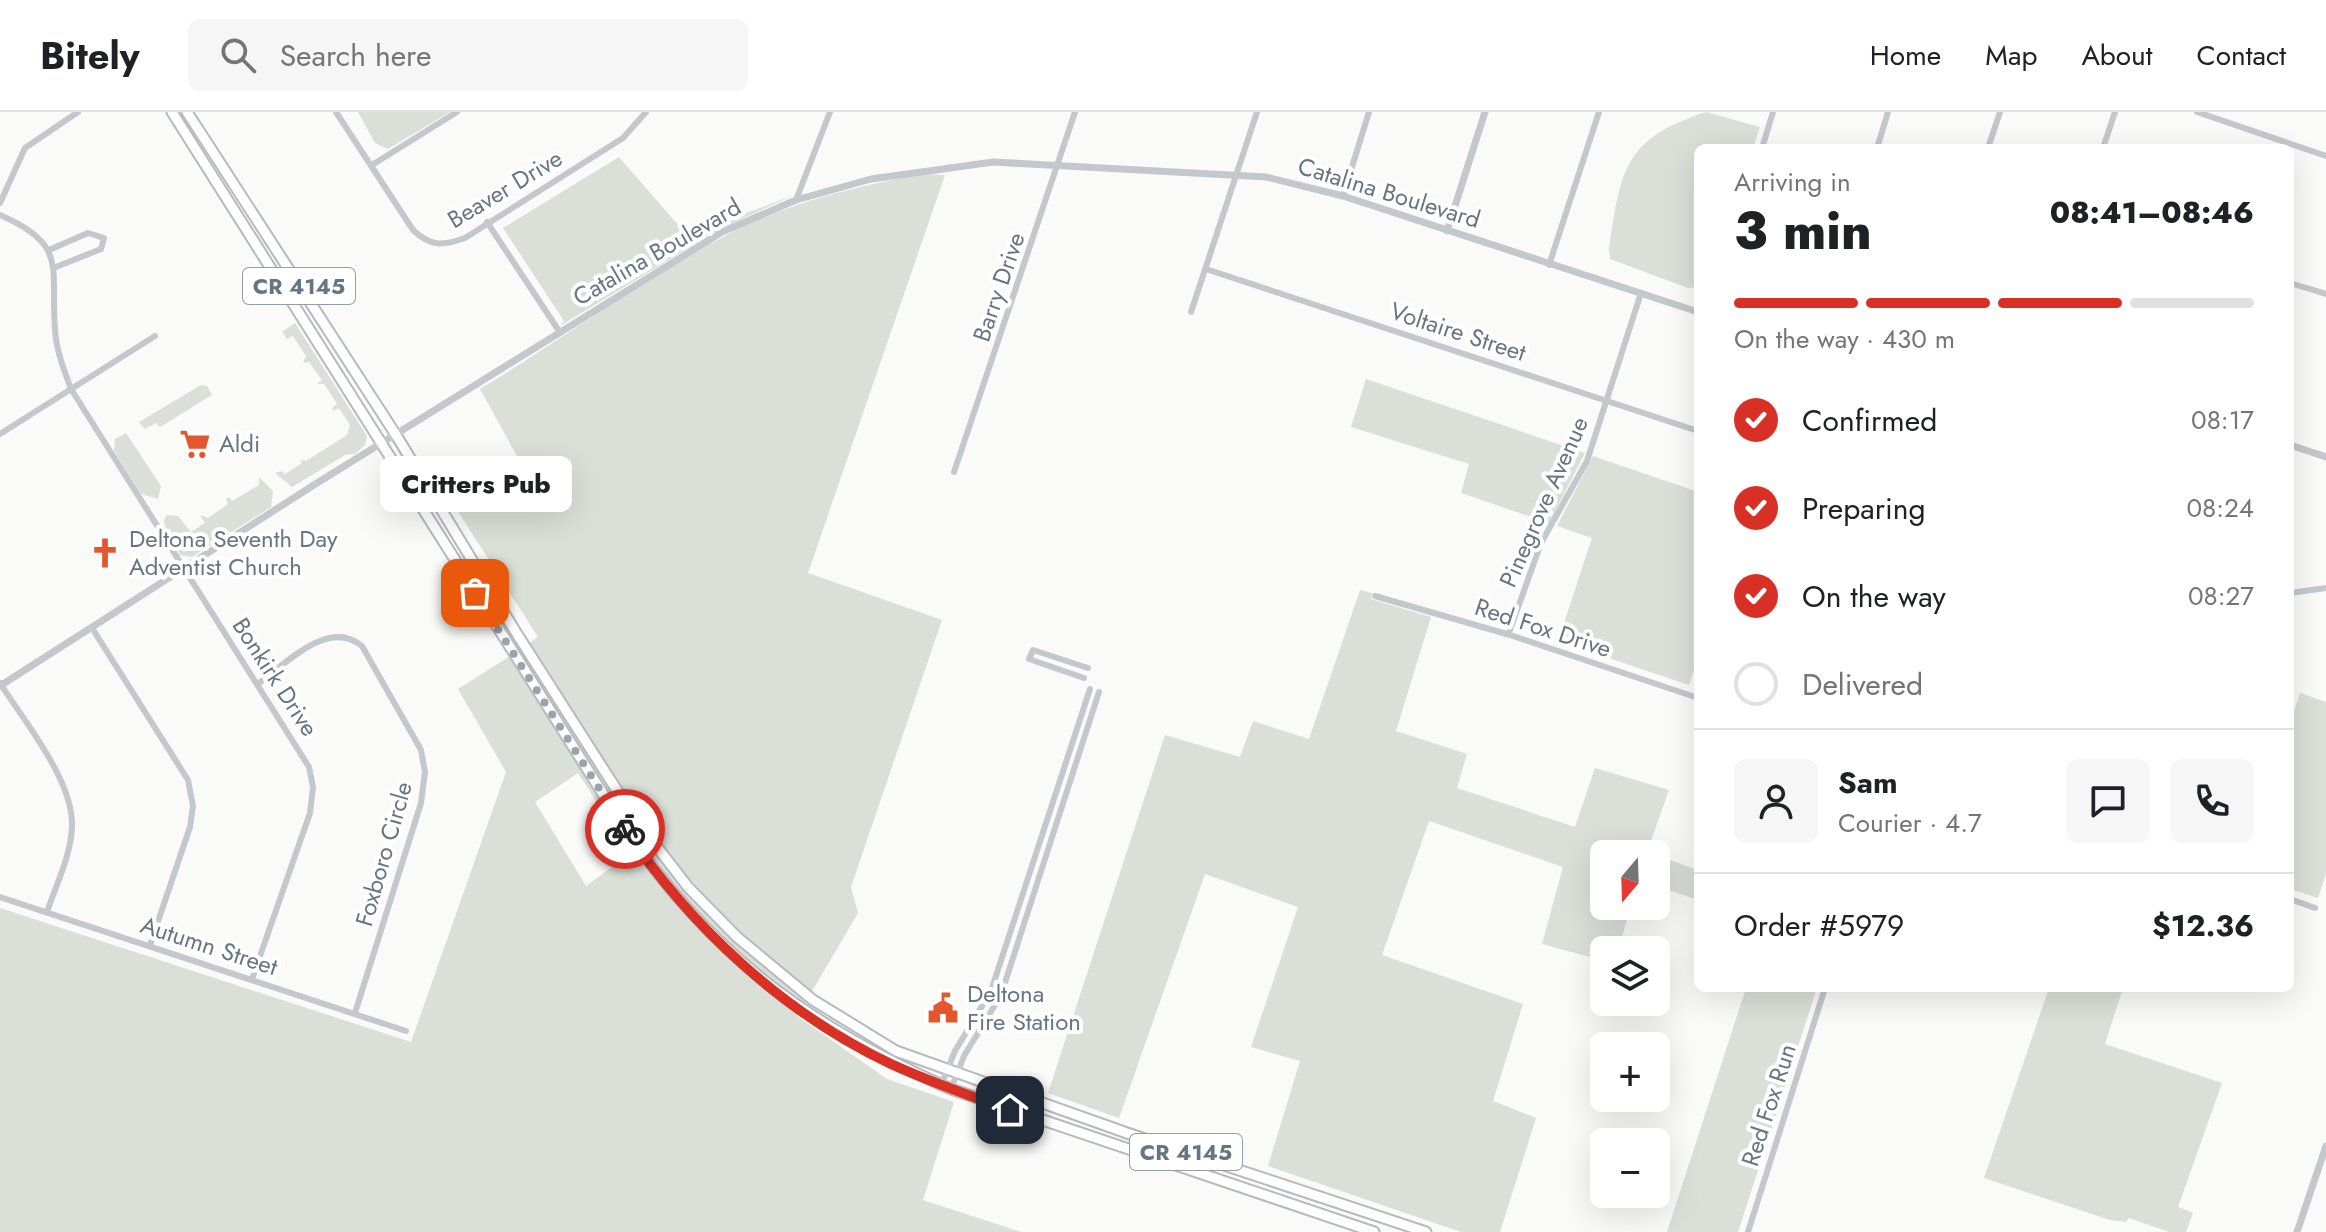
<!DOCTYPE html>
<html lang="en">
<head>
<meta charset="utf-8">
<style>
	body { margin:0; font-family:Jost,sans-serif; background:#f6f6f6; color:#202124; height:100vh; display:flex; flex-direction:column; font-size:30px; white-space:nowrap }
	* { box-sizing:border-box; margin:0 }
	p { font-size:26px; color:#757577 }
	.icon { flex:none; width:44px; height:44px; fill:none; stroke:currentColor; stroke-width:2; stroke-linecap:round; stroke-linejoin:round }
	.map { position:relative; flex:1; overflow:hidden }
	.drawer { position:absolute; left:1694px; top:32px; width:600px; height:848px; display:flex; flex-direction:column; background:#fff; border-radius:12px; box-shadow:0 8px 32px #0002 }
	.drawer>* { flex:none }
	.needle { width:52px; rotate:199deg }
	.tools { position:absolute; left:1590px; top:728px; display:grid; gap:16px }
	.tools a { display:grid; place-items:center; width:80px; height:80px; border-radius:12px; background:#fff; box-shadow:0 8px 32px #0002; font-size:40px }
	.pin { position:absolute; display:grid; place-items:center; width:68px; height:68px; color:#fff; margin:-34px; border-radius:16px; box-shadow:0 4px 12px #0006 }
	.courier { position:absolute; display:grid; place-items:center; width:80px; height:80px; margin:-40px; border:6px solid #d93025; border-radius:50%; background:#fff; color:#222; box-shadow:0 2px 10px #0007 }
	.bubble { position:absolute; height:56px; border-radius:12px; background:#fff; box-shadow:0 8px 32px #0002; font-size:26px; font-weight:800; line-height:56px; text-align:center }
	.head em { font-style:normal; font-weight:800 }
	.head div { display:flex; flex-direction:column-reverse }
	.head { display:flex; align-items:center; justify-content:space-between; height:136px; padding:0 40px }
	h1 { font-size:52px; font-weight:800; line-height:60px }
	.bar { display:grid; grid-template-columns:repeat(4,1fr); gap:12px 8px; align-content:center; height:96px; padding:0 40px }
	.bar i { height:10px; border-radius:6px; background:#e0e0e0 }
	.bar .current { background:#d93025 }
	.bar p { grid-column:span 4 }
	.line { display:flex; align-items:center; gap:20px; padding:0 40px; border-top:2px solid #e0e0e0 }
	.line div { flex:1 }
	.round { display:grid; place-items:center; flex:none; width:84px; height:84px; border-radius:12px; background:#f6f6f6 }
	ol { padding:0 40px; list-style:none }
	li { display:flex; align-items:center; gap:24px; height:88px }
	li p { margin-inline-start:auto }
	li .icon { padding:8px; border-radius:50%; background:#d93025; color:#fff; stroke-width:4 }
	li:last-child { color:#757577 }
	li i { width:44px; height:44px; border:4px solid #e0e0e0; border-radius:50% }
	header { display:flex; align-items:center; gap:48px; box-sizing:border-box; height:112px; padding:0 40px; background:#fff; border-bottom:2px solid #e0e0e0 }
	header strong { font-size:38px }
	nav { display:flex; gap:44px; margin-inline-start:auto; font-size:28px }
	.search { width:560px; height:72px; background:#f6f6f6; display:flex; align-items:center; gap:20px; box-sizing:border-box; padding:0 28px; border-radius:12px; color:#757577; font-size:30px }
	.map>svg:first-child { display:block }
	.green { fill:#dadfd7; fill-rule:evenodd }
	.lines { fill:none; stroke-linecap:round; stroke-linejoin:round }
	.primary-casing { stroke:#b5babe; stroke-width:13 }
	.minor { stroke:#c3c8cc; stroke-width:6 }
	.tertiary { stroke:#c3c8cc; stroke-width:7 }
	.primary { stroke:#fff; stroke-width:9 }
	.done { stroke:#99a4ac; stroke-width:8; stroke-dasharray:0 14.4 }
	.route { stroke:#d93025; stroke-width:10 }
	.labels { text-anchor:middle; stroke-width:8; stroke-linejoin:round; paint-order:stroke }
	.shield { fill:#fff; stroke:#939fa8; stroke-width:2 }
	.shield-label { font-size:22px; font-weight:bold; fill:#657683 }
	.street-label { font-size:24px; fill:#657683; stroke:#fff }
	.poi-label { font-size:24px; fill:#657683; stroke:#fff; text-anchor:start }
</style>
</head>
<body>
<header>
<strong>Bitely</strong>
<div class="search"><svg class="icon" aria-label="search" viewBox="0 0 24 24"><circle cx="10" cy="10" r="6"/><path d="M15 15l6 6"/></svg>Search here</div>
<nav><a>Home</a><a>Map</a><a>About</a><a>Contact</a></nav>
</header>
<div class="map">
<svg width="2326" height="1120" viewBox="0 0 2326 1120">
	<rect width="100%" height="100%" fill="#fafaf8"/>
	<g class="green">
		<path d="M 358,0 L 450,0 L 388,37 L 375,31 Z"/>
		<path d="M 1706,0 L 1760,15 L 1753,36 L 1698,36 L 1698,175 L 1688,176 L 1610,147 L 1609,137 C 1621,57 1624,27 1706,0 Z"/>
		<path d="M 619,45 L 692,129 L 736,105 L 794,83 L 720,117 L 560,214 L 564,209 L 503,116 Z"/>
		<path d="M 922,62 L 945,63 L 808,461 L 942,508 L 851,775 L 858,801 L 811,881 L 739,822 L 662,736 L 528,532 L 538,525 L 452,390 L 517,344 L 480,277 C 561,228 637,171 721,126 C 784,92 852,75 922,62 Z"/>
		<path d="M 295,211 L 367,324 L 365,333 L 355,342 L 345,343 L 292,375 L 275,361 L 282,359 L 285,362 L 302,351 L 300,347 L 306,349 L 347,323 L 350,313 L 339,296 L 334,299 L 332,296 L 337,292 L 324,272 L 317,272 L 322,268 L 309,250 L 303,251 L 306,244 L 293,224 L 287,227 L 282,220 Z"/>
		<path d="M 1366,267 L 1585,341 L 1549,411 L 1461,381 L 1469,352 L 1351,315 Z"/>
		<path d="M 201,273 L 207,274 L 212,283 L 160,315 L 156,311 L 145,317 L 139,310 Z"/>
		<path d="M 126,321 L 161,374 L 158,387 L 141,382 L 114,339 L 115,327 Z"/>
		<path d="M 1593,344 L 1698,380 L 1698,546 L 1689,573 L 1558,529 L 1592,426 L 1557,414 Z"/>
		<path d="M 259,365 L 273,379 L 271,395 L 192,445 L 180,443 L 166,421 L 164,408 L 167,403 L 178,404 L 191,420 L 205,411 L 200,403 L 208,406 L 228,392 L 226,387 L 229,385 L 232,389 L 259,373 Z"/>
		<path d="M 1360,478 L 1372,481 L 1371,487 L 1431,505 L 1396,619 L 1467,642 L 1457,676 L 1575,715 L 1595,656 L 1669,678 L 1647,740 L 1653,742 L 1604,742 L 1604,794 L 1631,794 L 1618,838 L 1604,838 L 1604,849 L 1542,832 L 1563,755 L 1429,709 L 1382,843 L 1523,892 L 1493,989 L 1536,1006 L 1500,1120 L 1461,1120 L 1268,1054 L 1300,949 L 1251,935 L 1298,795 L 1205,762 L 1119,1006 L 1048,981 L 1165,623 L 1240,645 L 1253,609 L 1309,627 Z"/>
		<path d="M 521,537 L 656,742 L 734,829 L 806,889 L 803,894 L 729,835 L 650,747 L 517,539 Z"/>
		<path d="M 510,544 L 644,753 L 723,841 L 799,901 L 797,904 L 887,967 L 954,990 L 923,1088 L 1021,1120 L 0,1120 L 0,796 L 411,930 L 506,660 L 458,577 ZM 578,661 L 630,742 L 586,774 L 535,690 Z"/>
		<path d="M 2300,581 L 2326,590 L 2326,762 L 2318,786 L 2290,777 L 2290,611 Z"/>
		<path d="M 1656,743 L 1698,758 L 1698,788 L 1656,774 Z"/>
		<path d="M 1746,876 L 1817,876 L 1738,1120 L 1667,1120 Z"/>
		<path d="M 2049,876 L 2123,876 L 2105,932 L 2222,971 L 2178,1095 L 2193,1101 L 2186,1120 L 2169,1120 L 2129,1106 L 2126,1110 L 2110,1108 L 1984,1066 Z"/>
	</g>
	<g class="lines">
		<g class="primary-casing">
			<g id="primary">
				<path d="M 172,0 L 622,712 C 709,842 809,915 951,977 L 1374,1120"/>
				<path d="M 187,0 L 396,323 L 517,522 L 634,705 L 688,775 L 737,825 L 813,888 L 896,939 L 1127,1021 L 1426,1120"/>
			</g>
		</g>
		<g class="minor">
			<path d="M 336,0 L 413,118 C 431,135 443,134 465,126 L 623,26 L 646,0"/>
			<path d="M 2197,0 L 2326,44"/>
			<path d="M 1762,36 L 1773,0"/>
			<path d="M 1877,36 L 1888,0"/>
			<path d="M 1988,36 L 2000,0"/>
			<path d="M 2103,36 L 2115,0"/>
			<path d="M 372,53 L 457,0"/>
			<path d="M 1343,84 L 1369,0"/>
			<path d="M 796,88 L 830,0"/>
			<path d="M 0,91 L 25,36 L 78,0"/>
			<path d="M 0,103 C 69,133 50,155 55,217 C 56,238 64,258 71,277 L 309,655 L 313,675 L 310,701 L 252,867"/>
			<path d="M 487,110 L 559,219"/>
			<path d="M 49,138 L 88,121 L 104,126 L 101,137 L 56,155"/>
			<path d="M 1549,153 L 1599,0"/>
			<path d="M 1206,157 L 1698,319"/>
			<path d="M 2290,171 L 2326,182"/>
			<path d="M 1191,200 L 1257,0"/>
			<path d="M 0,322 L 155,224"/>
			<path d="M 954,360 L 1075,0"/>
			<path d="M 2290,481 L 2326,476"/>
			<path d="M 1375,484 L 1510,523 L 1698,586"/>
			<path d="M 92,516 L 188,668 L 193,694 L 190,715 L 150,833"/>
			<path d="M 1510,518 L 1541,431 L 1587,349 L 1640,184"/>
			<path d="M 1084,566 L 1029,547 L 1033,538 L 1088,556"/>
			<path d="M 0,571 C 24,609 74,669 72,715 C 71,743 56,773 47,800"/>
			<path d="M 259,571 C 287,551 328,506 362,534 L 421,638 L 425,660 L 421,691 L 355,901"/>
			<path d="M 0,785 L 406,919"/>
			<path d="M 2290,787 L 2315,796"/>
			<path d="M 941,973 L 955,939 L 991,879 L 1090,577"/>
			<path d="M 951,977 L 964,944 L 1001,883 L 1099,580"/>
			<path d="M 1748,1120 L 1825,876"/>
		</g>
		<g class="tertiary">
			<path d="M 1447,119 L 1485,0"/>
			<path d="M 2290,333 L 2326,345"/>
			<path d="M 0,574 L 317,371 L 722,120 L 796,88 L 871,67 L 993,50 L 1266,65 L 1343,84 L 1698,200"/>
			<path d="M 2297,1120 L 2326,1034"/>
		</g>
		<use href="#primary" class="primary"/>
	</g>
	<g class="lines">
		<path class="done" d="M 475,481 L 625,717"/>
		<path class="route" d="M 625,717 C 691,815 783,901 891,952 C 930,970 970,984 1010,998"/>
	</g>
	<defs>
		<g id="supermarket-bare" transform="scale(2.4)"><path d="M-6-5.5h2.5l.6 2H6L4.5 2H-2.5L-4.4-4H-6ZM-1.5 3.2a1.3 1.3 0 1 0 .1 0ZM3 3.2a1.3 1.3 0 1 0 .1 0Z" fill="#e4572e" stroke="#fff" stroke-width="2.5" paint-order="stroke"/></g>
		<g id="church-bare" transform="scale(2.4)"><path d="M-1.2-6h2.4v3.5h3.3v2.4h-3.3V6h-2.4V-.1h-3.3v-2.4h3.3Z" fill="#e4572e" stroke="#fff" stroke-width="2.5" paint-order="stroke"/></g>
		<g id="civic-bare" transform="scale(2.4)"><path d="M-.6-6.5H3V-4.5H.6V-3L4-1V1h2V6H-6V1h2V-1L-.6-3ZM-1.2 2.5V6h2.4V2.5Z" fill="#e4572e" stroke="#fff" stroke-width="2.5" paint-order="stroke"/></g>
	</defs>
	<g fill-rule="evenodd">
		<use href="#supermarket-bare" x="195" y="332"/>
		<use href="#church-bare" x="105" y="441"/>
		<use href="#civic-bare" x="943" y="896"/>
	</g>
	<g class="labels">
		<g class="shield">
			<rect x="243" y="156" width="112" height="36" rx="6"/>
			<rect x="1130" y="1022" width="112" height="36" rx="6"/>
		</g>
		<g class="shield-label">
			<text x="299" y="182">CR 4145</text>
			<text x="1186" y="1048">CR 4145</text>
		</g>
		<g class="street-label">
			<text transform="translate(505 77) rotate(-31)" y="8">Beaver Drive</text>
			<text transform="translate(1389 81) rotate(17)" y="8">Catalina Boulevard</text>
			<text transform="translate(657 140) rotate(-30)" y="8">Catalina Boulevard</text>
			<text transform="translate(999 175) rotate(-71)" y="8">Barry Drive</text>
			<text transform="translate(1458 220) rotate(18)" y="8">Voltaire Street</text>
			<text transform="translate(1544 390) rotate(-66)" y="8">Pinegrove Avenue</text>
			<text transform="translate(1543 516) rotate(18)" y="8">Red Fox Drive</text>
			<text transform="translate(275 565) rotate(57)" y="8">Bonkirk Drive</text>
			<text transform="translate(384 742) rotate(-74)" y="8">Foxboro Circle</text>
			<text transform="translate(209 834) rotate(18)" y="8">Autumn Street</text>
			<text transform="translate(1769 993) rotate(-72)" y="8">Red Fox Run</text>
		</g>
		<g class="poi-label">
			<text x="219" y="340">Aldi</text>
			<text x="129" y="435">Deltona Seventh Day<tspan x="129" dy="28">Adventist Church</tspan></text>
			<text x="967" y="890">Deltona<tspan x="967" dy="28">Fire Station</tspan></text>
		</g>
	</g>
</svg>
<div class="tools">
<a><svg class="needle" viewBox="-14 -14 28 28"><path d="M0-13l5 13h-10z" fill="#e53935"/><path d="M0 13l5-13h-10z" fill="#757577"/></svg></a>
<a><svg class="icon" aria-label="layers" viewBox="0 0 24 24"><path d="M12 4l9 5-9 5-9-5zM3 14l9 5 9-5"/></svg></a>
<a>+</a>
<a>−</a>
</div>
<div class="pin" style="left:475px;top:481px;background:#ea580c"><svg class="icon" aria-label="bag" viewBox="0 0 24 24"><path d="M5 8h14l-1 12H6zM9 8a3 3 0 0 1 6 0"/></svg></div>
<div class="pin" style="left:1010px;top:998px;background:#1f2937"><svg class="icon" aria-label="home" viewBox="0 0 24 24"><path d="M3 11l9-7 9 7M6 9v11h12V9"/></svg></div>
<div class="courier" style="left:625px;top:717px"><svg class="icon" aria-label="bike" viewBox="0 0 24 24"><circle cx="6" cy="16" r="4"/><circle cx="18" cy="16" r="4"/><path d="M6 16l4-8h5l3 8M10 8l3 8H6M13 5h3"/></svg></div>
<div class="bubble" style="left:380px;top:344px;width:192px">Critters Pub</div>
<section class="drawer">
<div class="head"><div><h1>3 min</h1><p>Arriving in</p></div><em>08:41–08:46</em></div>
<div class="bar"><i class="current"></i><i class="current"></i><i class="current"></i><i></i><p>On the way · 430 m</p></div>
<ol>
<li><svg class="icon" aria-label="check" viewBox="0 0 24 24"><path d="M5 12l5 5 9-10"/></svg>Confirmed<p>08:17</p></li>
<li><svg class="icon" aria-label="check" viewBox="0 0 24 24"><path d="M5 12l5 5 9-10"/></svg>Preparing<p>08:24</p></li>
<li><svg class="icon" aria-label="check" viewBox="0 0 24 24"><path d="M5 12l5 5 9-10"/></svg>On the way<p>08:27</p></li>
<li><i></i>Delivered</li>
</ol>
<div class="line" style="height:144px"><a class="round"><svg class="icon" aria-label="person" viewBox="0 0 24 24"><circle cx="12" cy="8" r="4"/><path d="M4 21q1-7 8-7t8 7"/></svg></a><div><b>Sam</b><p>Courier · 4.7</p></div><a class="round"><svg class="icon" aria-label="chat" viewBox="0 0 24 24"><path d="M4 5h16v11H9l-5 4z"/></svg></a><a class="round"><svg class="icon" aria-label="phone" viewBox="0 0 24 24"><path d="M5 4h4l2 5-3 2q2 4 5 5l2-3 5 2v4C11 20 4 13 5 4z"/></svg></a></div>
<div class="line" style="height:104px"><div>Order #5979</div><b>$12.36</b></div>
</section>
</div>
</body>
</html>
